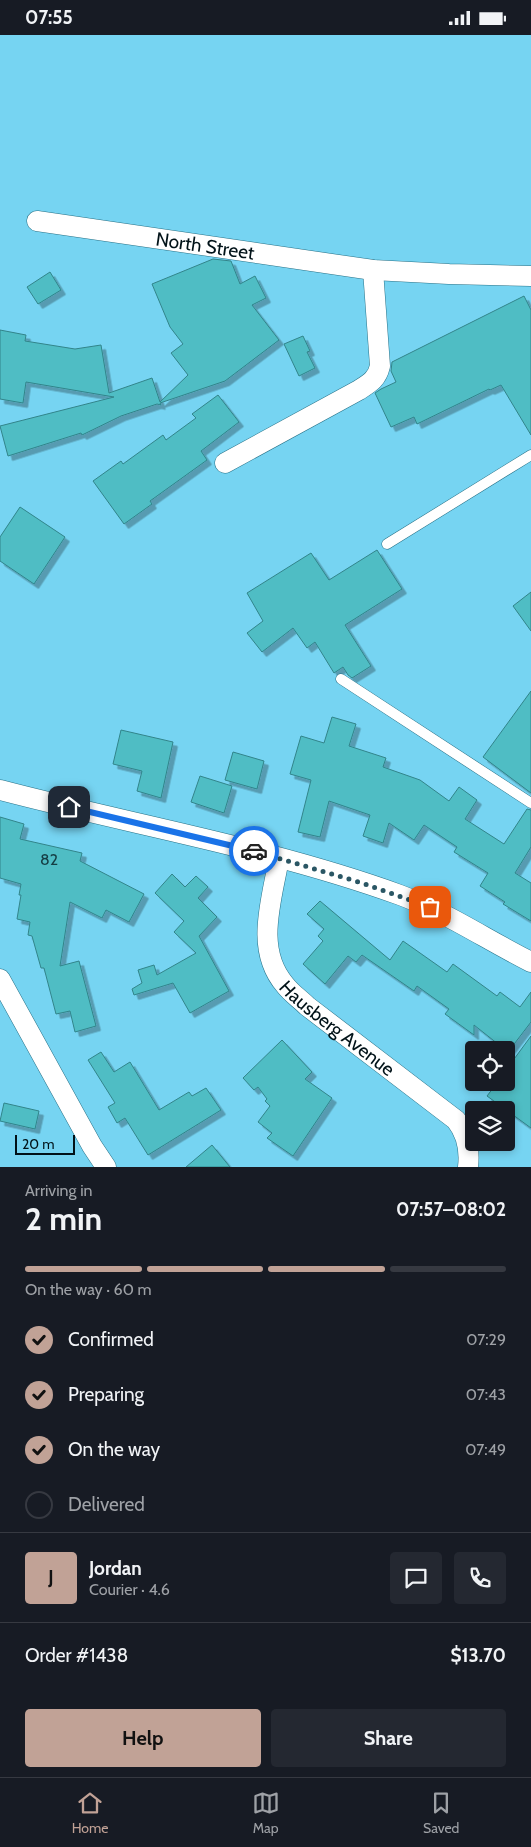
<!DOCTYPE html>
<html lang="en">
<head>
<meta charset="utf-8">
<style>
	body { margin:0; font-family:Cabin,sans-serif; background:#242831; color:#f1f3f6; height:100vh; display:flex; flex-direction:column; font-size:19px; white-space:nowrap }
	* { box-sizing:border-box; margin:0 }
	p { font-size:16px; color:#9ea1a6 }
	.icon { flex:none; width:28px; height:28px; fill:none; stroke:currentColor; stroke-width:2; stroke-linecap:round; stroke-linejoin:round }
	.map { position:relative; height:1132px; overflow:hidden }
	.drawer { display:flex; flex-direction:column; background:#171b24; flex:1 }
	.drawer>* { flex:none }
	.controls { position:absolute; left:465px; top:1006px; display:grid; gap:10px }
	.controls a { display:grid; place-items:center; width:50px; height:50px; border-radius:5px; background:#171b24; box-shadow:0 2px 8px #0003; font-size:25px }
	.scale { position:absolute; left:15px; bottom:12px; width:60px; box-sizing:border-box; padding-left:5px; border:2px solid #011218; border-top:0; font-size:14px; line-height:18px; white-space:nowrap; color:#011218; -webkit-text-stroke:4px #76d4f2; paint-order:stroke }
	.pin { position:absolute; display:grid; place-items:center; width:42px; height:42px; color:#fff; margin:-21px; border-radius:10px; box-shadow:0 2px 8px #0006 }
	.courier { position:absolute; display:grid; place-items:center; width:50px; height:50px; margin:-25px; border:4px solid #1a73e8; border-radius:50%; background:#fff; color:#222; box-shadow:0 1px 6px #0007 }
	.overview em { font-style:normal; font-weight:700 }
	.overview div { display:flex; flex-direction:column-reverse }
	.overview { display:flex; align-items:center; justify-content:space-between; height:85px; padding:0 25px }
	h1 { font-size:32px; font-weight:700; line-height:38px }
	.bar { display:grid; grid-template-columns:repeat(4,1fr); gap:8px 5px; align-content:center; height:60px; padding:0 25px }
	.bar i { height:6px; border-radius:4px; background:#363941 }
	.bar .current { background:#c1a296 }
	.bar p { grid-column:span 4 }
	.line { display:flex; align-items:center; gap:12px; padding:0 25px; border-top:1px solid #363941 }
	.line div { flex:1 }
	.round { display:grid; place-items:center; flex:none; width:52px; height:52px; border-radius:5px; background:#242831 }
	ol { padding:0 25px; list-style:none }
	li { display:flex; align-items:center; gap:15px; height:55px }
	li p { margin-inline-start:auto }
	li .icon { padding:5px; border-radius:50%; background:#c1a296; color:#111; stroke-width:4 }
	li:last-child { color:#9ea1a6 }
	li i { width:28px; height:28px; border:2px solid #363941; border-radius:50% }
	.button { display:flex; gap:10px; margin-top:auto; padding:10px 25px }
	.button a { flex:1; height:58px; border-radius:5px; background:#c1a296; color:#111; font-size:20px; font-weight:700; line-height:58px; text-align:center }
	.button a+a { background:#242831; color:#f1f3f6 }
	.status { display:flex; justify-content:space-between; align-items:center; height:35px; padding:0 25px; background:#171b24; direction:ltr }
	.status svg { height:14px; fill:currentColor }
	.tabs { display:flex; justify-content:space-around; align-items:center; height:70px; border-top:1px solid #363941; background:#171b24; font-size:14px; color:#9ea1a6 }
	.tabs a { display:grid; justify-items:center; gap:2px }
	.tabs .current { color:#c1a296 }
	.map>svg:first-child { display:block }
	.building { fill:#50bdc4; stroke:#31848a; filter:url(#shadow) }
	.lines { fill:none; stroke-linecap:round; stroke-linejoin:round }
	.lane-casing { stroke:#277187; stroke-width:11 }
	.street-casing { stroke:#277187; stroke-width:21 }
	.lane { stroke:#fff; stroke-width:10 }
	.street { stroke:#fff; stroke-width:20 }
	.done { stroke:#2a5664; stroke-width:5; stroke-dasharray:0 9 }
	.route { stroke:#1a73e8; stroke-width:6 }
	.labels { text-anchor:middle; stroke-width:5; stroke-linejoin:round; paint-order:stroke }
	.number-label { font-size:16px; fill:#153d43 }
	.street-label { font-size:19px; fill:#011218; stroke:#76d4f2 }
</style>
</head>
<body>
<div class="status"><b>07:55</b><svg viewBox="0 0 49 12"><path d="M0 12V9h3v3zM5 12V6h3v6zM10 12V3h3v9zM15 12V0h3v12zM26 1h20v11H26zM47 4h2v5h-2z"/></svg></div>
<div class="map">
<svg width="531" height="1132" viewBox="0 0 531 1132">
	<defs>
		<filter id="shadow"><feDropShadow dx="4.5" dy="4.5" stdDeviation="0" flood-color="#0004"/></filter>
	</defs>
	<rect width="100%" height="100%" fill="#76d4f2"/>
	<g class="building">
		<path d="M 213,224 L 231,226 L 240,249 L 255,241 L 266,263 L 252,270 L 279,305 L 225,346 L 160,368 L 161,370 L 157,369 L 121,381 L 82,400 L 81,398 L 8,421 L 0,391 L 114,362 L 26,347 L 23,368 L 0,364 L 0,295 L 26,300 L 25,306 L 75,314 L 101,310 L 109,358 L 152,343 L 160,367 L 188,340 L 171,318 L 183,309 L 170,292 L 152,249 Z"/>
		<path d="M 50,237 L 61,255 L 38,269 L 27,252 Z"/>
		<path d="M 524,261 L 531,275 L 531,400 L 501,350 L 490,355 L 489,354 L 417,389 L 414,382 L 391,392 L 375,358 L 381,354 L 396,347 L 391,336 L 392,327 Z"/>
		<path d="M 303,301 L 310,316 L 307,317 L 315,333 L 299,341 L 284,309 Z"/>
		<path d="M 218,360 L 239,387 L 201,416 L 207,425 L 150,466 L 152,469 L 124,489 L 93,446 L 121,426 L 123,429 L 163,400 L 166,405 L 196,383 L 192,379 Z"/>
		<path d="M 20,472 L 65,502 L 34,549 L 0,526 L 0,502 Z"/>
		<path d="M 377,515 L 402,554 L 345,590 L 371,631 L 352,643 L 348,640 L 343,632 L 334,638 L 315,607 L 307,613 L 293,593 L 262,617 L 247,598 L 263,586 L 247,558 L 311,518 L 329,545 Z"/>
		<path d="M 531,557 L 531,596 L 513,571 Z"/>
		<path d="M 531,656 L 531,758 L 483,722 Z"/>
		<path d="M 332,682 L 356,689 L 349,711 L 386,723 L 383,732 L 420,745 L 449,766 L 459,752 L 477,765 L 465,784 L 504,809 L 527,774 L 531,775 L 531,812 L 515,838 L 531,848 L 531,886 L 503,869 L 505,867 L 480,851 L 488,838 L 454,817 L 457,812 L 424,790 L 414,805 L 389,788 L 383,808 L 363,801 L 370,780 L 329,766 L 320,802 L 298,797 L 311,745 L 290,739 L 301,701 L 324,708 Z"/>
		<path d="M 121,695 L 173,707 L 161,763 L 137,756 L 142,736 L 113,729 Z"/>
		<path d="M 233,717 L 264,726 L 257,754 L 225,745 Z"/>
		<path d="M 200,741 L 232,751 L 224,778 L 191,767 Z"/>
		<path d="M 0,782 L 24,789 L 20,804 L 82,818 L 80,826 L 144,859 L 129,887 L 106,875 L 102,883 L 70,867 L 60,931 L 79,926 L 96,991 L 75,997 L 70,976 L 56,979 L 44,933 L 41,933 L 32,901 L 28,900 L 30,887 L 17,884 L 21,860 L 19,860 L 21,849 L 0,843 Z"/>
		<path d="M 172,839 L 185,852 L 196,841 L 208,852 L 198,863 L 217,882 L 199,901 L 229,956 L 190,978 L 173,948 L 134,960 L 132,954 L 142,948 L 138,935 L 154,930 L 157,940 L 196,918 L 174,897 L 184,886 L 155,858 Z"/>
		<path d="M 320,866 L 390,925 L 403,906 L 447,937 L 453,929 L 497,961 L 500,957 L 520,972 L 531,957 L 531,987 L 508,1017 L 474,990 L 474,1000 L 445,979 L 449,974 L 417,951 L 414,956 L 362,920 L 356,927 L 348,921 L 325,949 L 303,929 L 323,906 L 318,901 L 324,894 L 307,879 Z"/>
		<path d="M 531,1001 L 531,1093 L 487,1061 L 497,1048 L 506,1048 L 506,1035 Z"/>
		<path d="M 282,1005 L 312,1037 L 305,1044 L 332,1063 L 293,1121 L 267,1103 L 272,1098 L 258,1087 L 270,1071 L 265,1066 L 267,1064 L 258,1052 L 254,1055 L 243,1043 Z"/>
		<path d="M 101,1017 L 114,1037 L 130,1027 L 159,1075 L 189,1057 L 192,1061 L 206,1053 L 221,1075 L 148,1120 L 125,1083 L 117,1088 L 108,1072 L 115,1068 L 88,1025 Z"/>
		<path d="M 4,1068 L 39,1076 L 35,1094 L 0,1086 Z"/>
		<path d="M 212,1110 L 230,1132 L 186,1132 Z"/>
	</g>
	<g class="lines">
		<g class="lane-casing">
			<g id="lane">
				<path d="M 387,509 L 531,420"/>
				<path d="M 341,644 L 531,768"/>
			</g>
		</g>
		<g class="street-casing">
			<g id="street">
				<path id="s1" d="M 37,186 L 373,235 L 449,239 L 531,241"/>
				<path d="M 225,428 L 359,355 C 370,348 377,344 380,331 L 373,235"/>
				<path d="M 0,755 C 133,790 270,813 400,860 C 446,877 487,905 531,927"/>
				<path id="s2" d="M 279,823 C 272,865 254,914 285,950 C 291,958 300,964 307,971 L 456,1085 C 467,1099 470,1115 468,1132"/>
				<path d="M 0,944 L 92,1111 L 106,1132"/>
			</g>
		</g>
		<use href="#lane" class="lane"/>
		<use href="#street" class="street"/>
	</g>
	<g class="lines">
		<path class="done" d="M 254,816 L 362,848 L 430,872"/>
		<path class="route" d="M 69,772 L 254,816"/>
	</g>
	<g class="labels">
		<g class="number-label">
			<text x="49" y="830">82</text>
		</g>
		<g class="street-label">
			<text dy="7" stroke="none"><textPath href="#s1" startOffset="170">North Street</textPath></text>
			<text dy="7" stroke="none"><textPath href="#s2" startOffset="200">Hausberg Avenue</textPath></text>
		</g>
	</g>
</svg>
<div class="controls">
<a><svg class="icon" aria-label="locate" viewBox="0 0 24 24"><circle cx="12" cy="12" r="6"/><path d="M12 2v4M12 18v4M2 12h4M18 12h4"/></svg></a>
<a><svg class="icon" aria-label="layers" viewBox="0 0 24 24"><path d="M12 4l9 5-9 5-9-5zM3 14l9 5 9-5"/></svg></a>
</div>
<div class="scale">20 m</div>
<div class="pin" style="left:430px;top:872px;background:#ea580c"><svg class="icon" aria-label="bag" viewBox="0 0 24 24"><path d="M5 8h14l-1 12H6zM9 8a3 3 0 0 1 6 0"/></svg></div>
<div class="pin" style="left:69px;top:772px;background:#1f2937"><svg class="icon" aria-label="home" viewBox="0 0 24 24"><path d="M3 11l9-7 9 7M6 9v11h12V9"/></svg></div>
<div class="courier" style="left:254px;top:816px"><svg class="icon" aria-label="car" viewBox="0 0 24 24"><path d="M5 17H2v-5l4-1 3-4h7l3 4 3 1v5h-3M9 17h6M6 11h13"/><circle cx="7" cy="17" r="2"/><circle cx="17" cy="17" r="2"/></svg></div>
</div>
<section class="drawer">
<div class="overview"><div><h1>2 min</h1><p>Arriving in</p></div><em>07:57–08:02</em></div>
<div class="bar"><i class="current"></i><i class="current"></i><i class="current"></i><i></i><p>On the way · 60 m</p></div>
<ol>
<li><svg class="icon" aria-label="check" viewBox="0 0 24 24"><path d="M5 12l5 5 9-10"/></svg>Confirmed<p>07:29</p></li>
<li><svg class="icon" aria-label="check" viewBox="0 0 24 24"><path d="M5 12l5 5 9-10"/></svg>Preparing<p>07:43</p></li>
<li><svg class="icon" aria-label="check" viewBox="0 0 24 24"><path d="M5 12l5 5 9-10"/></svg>On the way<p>07:49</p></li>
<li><i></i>Delivered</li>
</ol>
<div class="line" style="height:90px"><b class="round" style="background:#c1a296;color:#111">J</b><div><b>Jordan</b><p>Courier · 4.6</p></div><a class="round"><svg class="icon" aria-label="chat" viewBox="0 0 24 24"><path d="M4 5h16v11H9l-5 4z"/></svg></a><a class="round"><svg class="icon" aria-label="phone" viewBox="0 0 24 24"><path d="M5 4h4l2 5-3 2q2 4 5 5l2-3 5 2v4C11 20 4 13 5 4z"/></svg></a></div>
<div class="line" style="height:65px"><div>Order #1438</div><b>$13.70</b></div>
<div class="button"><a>Help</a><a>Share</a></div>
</section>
<nav class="tabs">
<a class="current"><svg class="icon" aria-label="home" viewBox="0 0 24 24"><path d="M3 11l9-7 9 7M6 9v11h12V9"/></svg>Home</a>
<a><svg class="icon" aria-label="map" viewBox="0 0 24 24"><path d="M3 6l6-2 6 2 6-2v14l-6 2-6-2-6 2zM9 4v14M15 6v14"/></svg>Map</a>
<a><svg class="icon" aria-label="saved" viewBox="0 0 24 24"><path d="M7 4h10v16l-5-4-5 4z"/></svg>Saved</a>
</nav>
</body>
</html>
